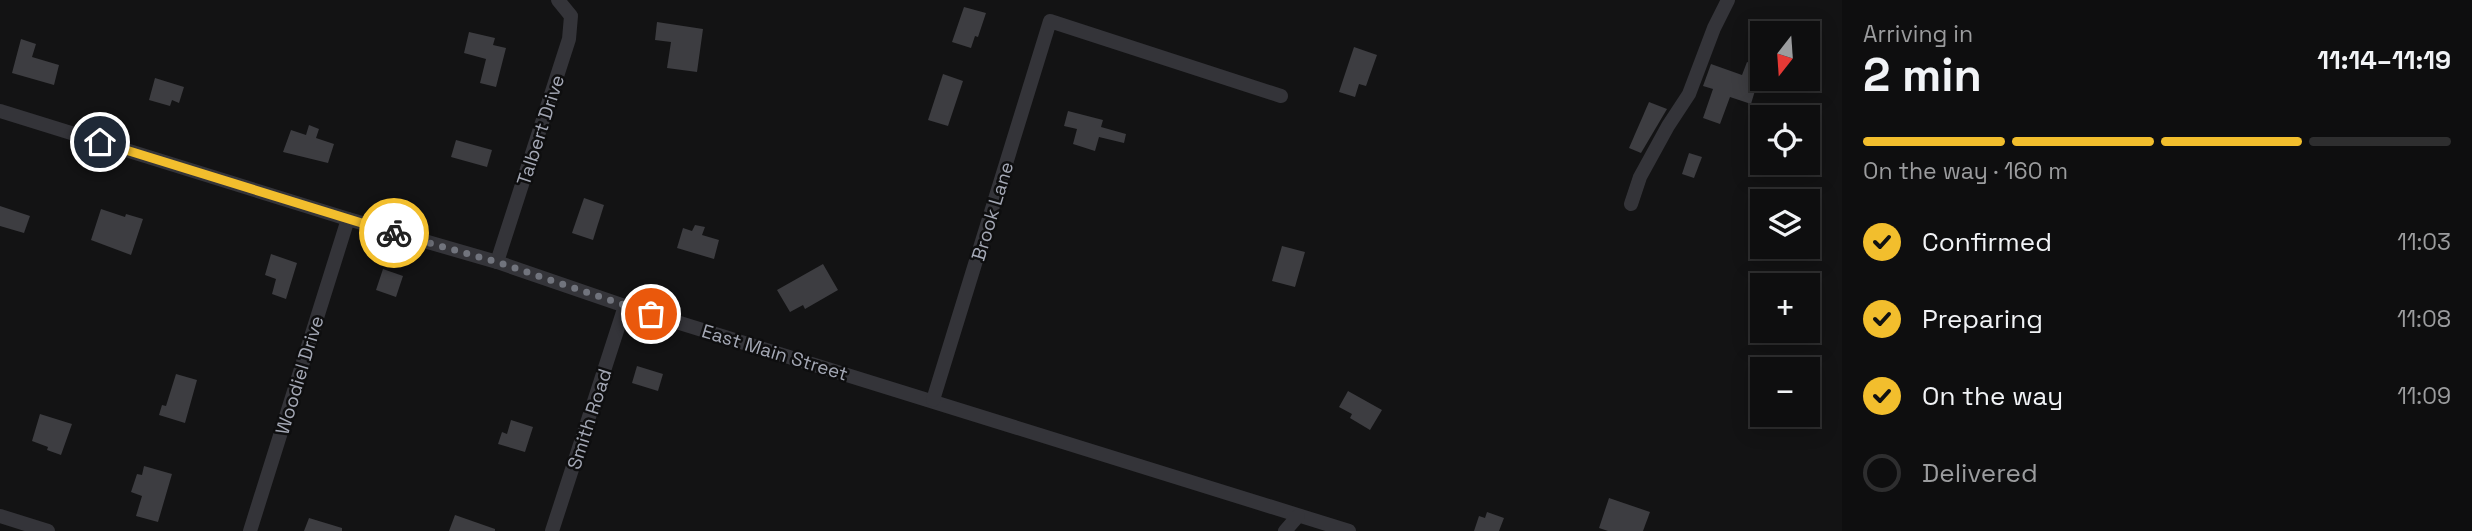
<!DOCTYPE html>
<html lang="en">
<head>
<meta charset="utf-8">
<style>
	body { margin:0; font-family:"Space Grotesk",sans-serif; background:#1c1c1d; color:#f1f3f6; height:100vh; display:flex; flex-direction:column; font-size:26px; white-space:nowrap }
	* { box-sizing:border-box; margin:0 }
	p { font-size:23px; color:#9b9c9e }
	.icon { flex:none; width:38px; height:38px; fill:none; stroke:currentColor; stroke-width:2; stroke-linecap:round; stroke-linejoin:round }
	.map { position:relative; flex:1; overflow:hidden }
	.sheet { display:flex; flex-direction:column; background:#0e0e0f; width:630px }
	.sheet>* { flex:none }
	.needle { width:46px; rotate:197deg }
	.fabs { position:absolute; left:1750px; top:21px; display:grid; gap:14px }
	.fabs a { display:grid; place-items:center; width:70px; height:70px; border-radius:0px; background:#0e0e0f; box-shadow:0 4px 18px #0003,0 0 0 2px #2e2e2f; font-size:35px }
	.pin { position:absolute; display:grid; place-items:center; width:60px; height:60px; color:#fff; margin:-30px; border:4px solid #fff; border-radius:50%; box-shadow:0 2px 7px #0007 }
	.courier { position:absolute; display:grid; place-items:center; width:70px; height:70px; margin:-35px; border:5px solid #f2be2d; border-radius:50%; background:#fff; color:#222; box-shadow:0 2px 9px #0007 }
	.head em { font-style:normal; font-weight:600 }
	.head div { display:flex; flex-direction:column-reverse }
	.head { display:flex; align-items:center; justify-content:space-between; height:119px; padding:0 21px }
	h1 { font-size:46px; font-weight:600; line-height:52px }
	.bar { display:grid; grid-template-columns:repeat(4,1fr); gap:10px 7px; align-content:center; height:84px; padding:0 21px }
	.bar i { height:9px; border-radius:5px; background:#2e2e2f }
	.bar .current { background:#f2be2d }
	.bar p { grid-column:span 4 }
	ol { padding:0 21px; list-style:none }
	li { display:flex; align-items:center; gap:21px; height:77px }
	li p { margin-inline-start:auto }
	li .icon { padding:7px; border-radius:50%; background:#f2be2d; color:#111; stroke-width:4 }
	li:last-child { color:#9b9c9e }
	li i { width:38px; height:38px; border:4px solid #2e2e2f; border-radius:50% }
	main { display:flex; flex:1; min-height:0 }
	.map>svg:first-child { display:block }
	.building { fill:#3d3d41 }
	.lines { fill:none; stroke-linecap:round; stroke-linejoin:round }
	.minor { stroke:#343439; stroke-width:14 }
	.done { stroke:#71747d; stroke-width:7; stroke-dasharray:0 12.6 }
	.route { stroke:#f2be2d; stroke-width:9 }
	.labels { text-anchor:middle; stroke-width:5; stroke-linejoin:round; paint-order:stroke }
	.street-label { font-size:19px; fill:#a4a8b5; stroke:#0e0e0f }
</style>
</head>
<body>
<main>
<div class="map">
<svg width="1842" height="531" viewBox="0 0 1842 531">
	<rect width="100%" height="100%" fill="#131314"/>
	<g class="building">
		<path d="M 964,7 L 986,13 L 978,37 L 975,36 L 971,48 L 952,42 Z"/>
		<path d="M 657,22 L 703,29 L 697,72 L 667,68 L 671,42 L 655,40 Z"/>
		<path d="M 469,32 L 495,38 L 493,45 L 506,48 L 496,87 L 480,83 L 486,59 L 464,53 Z"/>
		<path d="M 21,39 L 36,44 L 32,57 L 59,65 L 54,85 L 12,73 Z"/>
		<path d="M 1354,47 L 1377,55 L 1366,86 L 1359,84 L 1355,97 L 1339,92 Z"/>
		<path d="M 1747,62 L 1762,67 L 1751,104 L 1730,97 L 1720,124 L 1703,118 L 1713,89 L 1703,86 L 1711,64 L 1742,75 Z"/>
		<path d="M 943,74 L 963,81 L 948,126 L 928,120 Z"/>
		<path d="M 155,78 L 184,87 L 179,103 L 172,100 L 170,106 L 149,100 Z"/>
		<path d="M 1649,102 L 1667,109 L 1641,153 L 1629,148 Z"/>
		<path d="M 1068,111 L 1103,120 L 1101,127 L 1126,134 L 1124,143 L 1099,137 L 1095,151 L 1073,144 L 1077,129 L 1064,126 Z"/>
		<path d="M 309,125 L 319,129 L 316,138 L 334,144 L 328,163 L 283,152 L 291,130 L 306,135 Z"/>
		<path d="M 456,140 L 492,150 L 487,167 L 451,157 Z"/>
		<path d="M 1689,153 L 1702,157 L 1694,178 L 1682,174 Z"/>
		<path d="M 584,198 L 604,205 L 593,240 L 572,233 Z"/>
		<path d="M 0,206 L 30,216 L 24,233 L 0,226 Z"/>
		<path d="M 101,209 L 125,217 L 126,214 L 143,219 L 131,255 L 91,240 Z"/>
		<path d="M 695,225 L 705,227 L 702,235 L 719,240 L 714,259 L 677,248 L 683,228 L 692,231 Z"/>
		<path d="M 1282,246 L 1305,252 L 1295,287 L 1272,281 Z"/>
		<path d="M 271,254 L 297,263 L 286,299 L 272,294 L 276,279 L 265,275 Z"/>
		<path d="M 823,264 L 838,290 L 805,309 L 803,305 L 790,312 L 777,290 Z"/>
		<path d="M 383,269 L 403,276 L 396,297 L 376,290 Z"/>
		<path d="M 637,366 L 663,374 L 658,391 L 632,383 Z"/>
		<path d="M 176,374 L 197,380 L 185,423 L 159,415 L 162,405 L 166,406 Z"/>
		<path d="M 1348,391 L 1382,410 L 1370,430 L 1350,418 L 1352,414 L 1339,407 Z"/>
		<path d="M 40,414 L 72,424 L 61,455 L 47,450 L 48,447 L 32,441 Z"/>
		<path d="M 511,420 L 533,427 L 525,452 L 498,444 L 502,432 L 507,434 Z"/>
		<path d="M 144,466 L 172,474 L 158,522 L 136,516 L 142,496 L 131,492 L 137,474 L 142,475 Z"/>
		<path d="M 1609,498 L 1650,512 L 1643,531 L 1608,531 L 1599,528 Z"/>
		<path d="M 1487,512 L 1504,518 L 1499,531 L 1474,531 L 1479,516 L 1485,518 Z"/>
		<path d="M 455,515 L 495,529 L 495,531 L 449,531 Z"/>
		<path d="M 309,518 L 342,528 L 342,531 L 304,531 Z"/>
	</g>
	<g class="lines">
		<g class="minor">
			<path d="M 0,111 L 348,219 L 497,262 L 625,306 L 1349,531"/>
			<path d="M 1631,204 L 1640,177 L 1668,126 L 1689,94 L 1714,28 L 1728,0"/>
			<path d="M 497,262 L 569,39 L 571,16 L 558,0"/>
			<path d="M 933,400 L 1050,21 L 1281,96"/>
			<path d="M 0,516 L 48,531"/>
			<path d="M 250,531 L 348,219"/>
			<path d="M 552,531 L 625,306"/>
			<path d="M 1285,531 L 1298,516"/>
		</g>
	</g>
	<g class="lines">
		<path class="done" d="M 394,233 L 497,262 L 651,314"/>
		<path class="route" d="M 100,142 L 394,233"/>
	</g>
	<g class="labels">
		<g class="street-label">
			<text transform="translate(540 130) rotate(-72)" y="7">Talbert Drive</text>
			<text transform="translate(992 211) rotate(-73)" y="7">Brook Lane</text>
			<text transform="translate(775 352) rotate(17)" y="7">East Main Street</text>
			<text transform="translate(299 375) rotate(-73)" y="7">Woodiel Drive</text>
			<text transform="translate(589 419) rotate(-72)" y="7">Smith Road</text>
		</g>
	</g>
</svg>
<div class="fabs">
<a><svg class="needle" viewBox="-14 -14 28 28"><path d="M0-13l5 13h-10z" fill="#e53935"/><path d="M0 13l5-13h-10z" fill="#9b9c9e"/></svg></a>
<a><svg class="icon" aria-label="locate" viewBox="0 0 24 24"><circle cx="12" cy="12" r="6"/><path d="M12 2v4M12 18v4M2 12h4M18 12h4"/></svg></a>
<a><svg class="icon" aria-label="layers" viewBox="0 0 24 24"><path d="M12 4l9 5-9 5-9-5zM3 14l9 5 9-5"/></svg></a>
<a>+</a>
<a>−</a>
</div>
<div class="pin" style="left:651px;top:314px;background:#ea580c"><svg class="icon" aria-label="bag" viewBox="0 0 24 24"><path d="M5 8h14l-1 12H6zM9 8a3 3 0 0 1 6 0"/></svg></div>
<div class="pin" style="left:100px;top:142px;background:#1f2937"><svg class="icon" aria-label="home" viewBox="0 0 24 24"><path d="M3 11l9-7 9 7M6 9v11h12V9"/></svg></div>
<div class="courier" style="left:394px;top:233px"><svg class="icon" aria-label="bike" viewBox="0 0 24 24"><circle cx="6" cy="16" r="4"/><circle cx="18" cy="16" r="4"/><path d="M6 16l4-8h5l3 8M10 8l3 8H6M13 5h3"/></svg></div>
</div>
<section class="sheet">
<div class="head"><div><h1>2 min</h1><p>Arriving in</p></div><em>11:14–11:19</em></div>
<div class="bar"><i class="current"></i><i class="current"></i><i class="current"></i><i></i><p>On the way · 160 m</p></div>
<ol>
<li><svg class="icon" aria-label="check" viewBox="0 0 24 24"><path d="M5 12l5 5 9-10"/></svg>Confirmed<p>11:03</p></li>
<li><svg class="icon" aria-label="check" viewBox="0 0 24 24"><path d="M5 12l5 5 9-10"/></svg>Preparing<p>11:08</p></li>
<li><svg class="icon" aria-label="check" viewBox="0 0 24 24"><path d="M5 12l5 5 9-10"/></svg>On the way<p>11:09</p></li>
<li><i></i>Delivered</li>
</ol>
</section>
</main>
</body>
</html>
